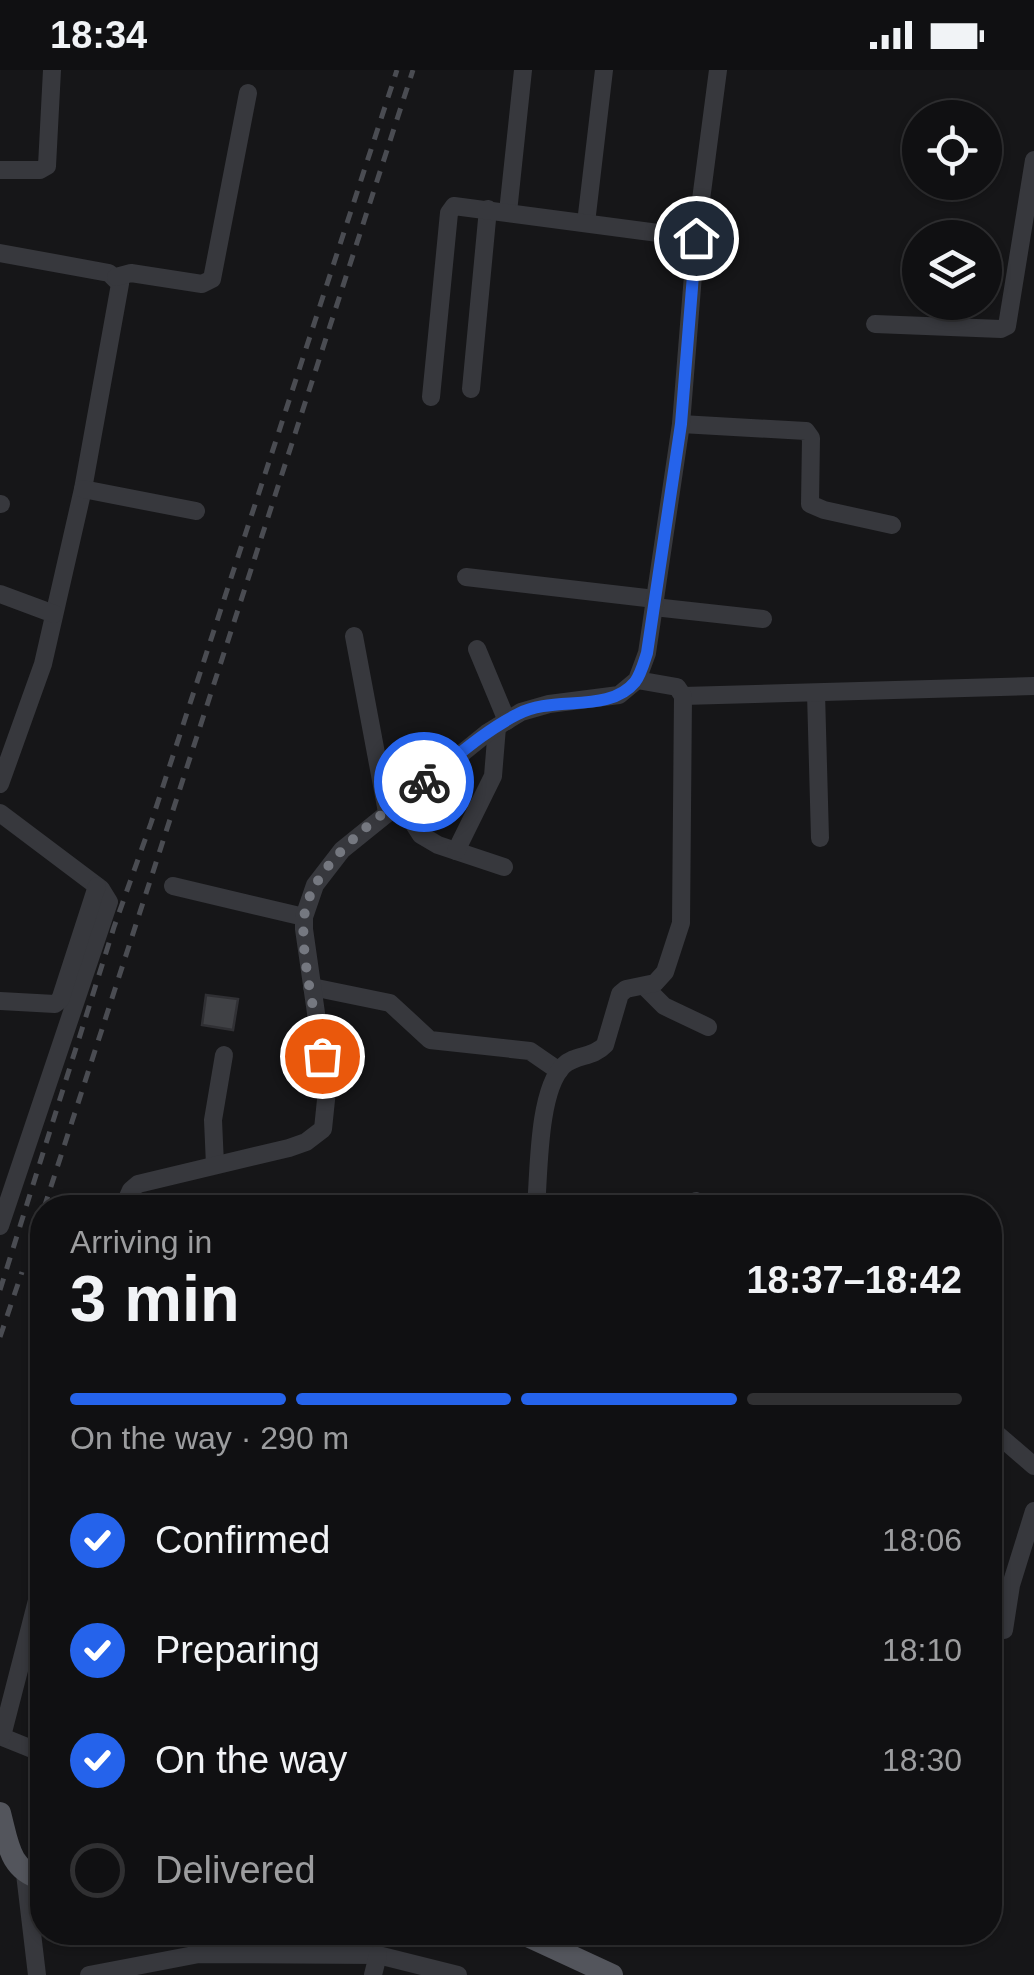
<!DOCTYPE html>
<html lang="en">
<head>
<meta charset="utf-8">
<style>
	body { margin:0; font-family:Arial,sans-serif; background:#1e1e20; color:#f1f3f6; height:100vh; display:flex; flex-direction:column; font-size:38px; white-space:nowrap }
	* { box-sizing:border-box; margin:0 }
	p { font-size:32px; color:#9c9d9f }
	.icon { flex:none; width:55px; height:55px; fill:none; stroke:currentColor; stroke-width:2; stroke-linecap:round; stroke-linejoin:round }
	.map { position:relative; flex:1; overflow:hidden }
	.drawer { position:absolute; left:30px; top:1125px; width:972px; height:750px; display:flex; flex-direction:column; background:#101012; border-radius:40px; box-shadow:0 2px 8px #0004,0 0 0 2px #303032 }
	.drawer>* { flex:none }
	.fabs { position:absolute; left:902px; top:30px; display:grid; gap:20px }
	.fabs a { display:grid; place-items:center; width:100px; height:100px; border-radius:50%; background:#101012; box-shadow:0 2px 8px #0004,0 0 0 2px #303032; font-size:50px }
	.pin { position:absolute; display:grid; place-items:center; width:85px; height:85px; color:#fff; margin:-42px; border:5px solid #fff; border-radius:50%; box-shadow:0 2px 10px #0007 }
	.courier { position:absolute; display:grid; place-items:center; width:100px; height:100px; margin:-50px; border:8px solid #2563eb; border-radius:50%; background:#fff; color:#222; box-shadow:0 2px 12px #0007 }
	.headline em { font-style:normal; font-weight:800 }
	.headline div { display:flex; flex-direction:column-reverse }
	.headline { display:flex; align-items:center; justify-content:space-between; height:170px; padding:0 40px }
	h1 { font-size:65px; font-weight:800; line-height:75px }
	.bar { display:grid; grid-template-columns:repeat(4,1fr); gap:15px 10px; align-content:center; height:120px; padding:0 40px }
	.bar i { height:12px; border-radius:8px; background:#303032 }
	.bar .on { background:#2563eb }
	.bar p { grid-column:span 4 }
	ol { padding:0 40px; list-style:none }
	li { display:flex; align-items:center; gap:30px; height:110px }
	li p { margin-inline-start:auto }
	li .icon { padding:10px; border-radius:50%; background:#2563eb; color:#fff; stroke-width:4 }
	li:last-child { color:#9c9d9f }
	li i { width:55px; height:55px; border:5px solid #303032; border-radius:50% }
	.status { display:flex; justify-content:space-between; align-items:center; height:70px; padding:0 50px; background:#101012; direction:ltr }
	.status svg { height:28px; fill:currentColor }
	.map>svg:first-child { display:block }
	.building { fill:#404145; stroke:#303034; stroke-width:2.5 }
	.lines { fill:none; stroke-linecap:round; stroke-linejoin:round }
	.minor { stroke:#37383d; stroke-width:18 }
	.major { stroke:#53555c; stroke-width:22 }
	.rail { stroke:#4a4c52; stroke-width:5; stroke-dasharray:12 10; stroke-linecap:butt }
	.done { stroke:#757880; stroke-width:10; stroke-dasharray:0 18 }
	.route { stroke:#2563eb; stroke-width:12 }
</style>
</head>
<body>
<div class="status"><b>18:34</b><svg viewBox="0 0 49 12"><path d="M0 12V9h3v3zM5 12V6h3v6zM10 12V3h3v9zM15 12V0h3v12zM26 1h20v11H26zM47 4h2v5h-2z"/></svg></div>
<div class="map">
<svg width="1034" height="1905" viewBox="0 0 1034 1905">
	<rect width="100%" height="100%" fill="#161618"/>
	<path class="building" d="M 206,925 L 238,929 L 233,960 L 202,955 Z"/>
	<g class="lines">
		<g class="minor">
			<path d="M 0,100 L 40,100 L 47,96 L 52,0"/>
			<path d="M 508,142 L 523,0"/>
			<path d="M 586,153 L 604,0"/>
			<path d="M 0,183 L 109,203 L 120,214 L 83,419 L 43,594 L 0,714"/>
			<path d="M 116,207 L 131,203 L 202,214 L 212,209 L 248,23"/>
			<path d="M 875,254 L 1001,259 L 1007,256 L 1034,90"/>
			<path d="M 471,319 L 488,139"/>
			<path d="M 431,327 L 449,143 L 454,136 L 696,168"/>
			<path d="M 681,354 L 806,361 L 811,368 L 810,434 L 824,440 L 892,455"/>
			<path d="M 83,419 L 196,441"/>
			<path d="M 0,434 L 1,434"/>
			<path d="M 466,507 L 655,529"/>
			<path d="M 0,524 L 54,544"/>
			<path d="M 654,537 L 763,549"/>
			<path d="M 354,566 L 387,742"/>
			<path d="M 477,579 L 507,651"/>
			<path d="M 816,623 L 820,768"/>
			<path d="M 683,626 L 1034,616"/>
			<path d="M 399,731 L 421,765 L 438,775 L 504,797"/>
			<path d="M 0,743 L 101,819 L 109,832 L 0,1156"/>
			<path d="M 456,781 L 493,706 L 497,657"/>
			<path d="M 173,816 L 304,847"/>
			<path d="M 312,917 L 390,933 L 430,970 L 530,981 L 559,1001"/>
			<path d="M 645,917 L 664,936 L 708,957"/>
			<path d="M 0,931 L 55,934 L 60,930 L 97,816"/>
			<path d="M 215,1095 L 213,1050 L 224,985"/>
			<path d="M 123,1138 L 131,1120 L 138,1114 L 289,1078 L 306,1072 L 323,1059 L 327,1020 L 304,859 L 304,847 L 315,815 L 342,780 L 487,663 L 521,642 L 549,634 L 619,625 L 637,610 L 647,583 L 681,354 L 696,168 L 718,0"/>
			<path d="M 536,1138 C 539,1102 538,1021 563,996 C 575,984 593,988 605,975 L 620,924 L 626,919 L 655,913 L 665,902 L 681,853 L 683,626 L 677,617 L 637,610"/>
			<path d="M 695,1138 L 696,1131"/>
			<path d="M 990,1358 L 1034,1396"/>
			<path d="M 1004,1560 L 1011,1515 L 1034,1441"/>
			<path d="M 0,1666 L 42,1683"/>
			<path d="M 2,1666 L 42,1511"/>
			<path d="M 25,1804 L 37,1905"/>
			<path d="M 89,1905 L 199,1884 L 378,1885 L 458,1905"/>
			<path d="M 373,1905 L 378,1885"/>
		</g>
		<g class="major">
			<path d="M 0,1743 C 8,1773 9,1800 42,1809"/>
			<path d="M 519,1862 L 612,1905"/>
		</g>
		<g class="rail">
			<path d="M 44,1138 L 413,0"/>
			<path d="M 0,1220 L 114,857 L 151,753 L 397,0"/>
			<path d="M 0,1267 L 22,1202"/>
		</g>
	</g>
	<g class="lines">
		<path class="done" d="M 322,986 C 316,947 300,885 304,848 C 310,793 384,743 424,712"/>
		<path class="route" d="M 424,712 C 455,688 484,661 518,644 C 553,625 609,644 635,612 C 641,604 644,592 647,583 L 681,354 L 696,168"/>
	</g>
</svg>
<div class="fabs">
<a><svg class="icon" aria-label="locate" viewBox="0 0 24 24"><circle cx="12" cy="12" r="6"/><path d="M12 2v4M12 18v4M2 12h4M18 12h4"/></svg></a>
<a><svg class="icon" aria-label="layers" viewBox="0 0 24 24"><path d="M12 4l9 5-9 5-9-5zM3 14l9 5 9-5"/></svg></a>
</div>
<div class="pin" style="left:322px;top:986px;background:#ea580c"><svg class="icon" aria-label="bag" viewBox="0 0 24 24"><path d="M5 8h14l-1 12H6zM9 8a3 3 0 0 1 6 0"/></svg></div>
<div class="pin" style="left:696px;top:168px;background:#1f2937"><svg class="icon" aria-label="home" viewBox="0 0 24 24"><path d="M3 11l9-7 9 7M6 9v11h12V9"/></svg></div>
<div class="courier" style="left:424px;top:712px"><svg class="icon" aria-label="bike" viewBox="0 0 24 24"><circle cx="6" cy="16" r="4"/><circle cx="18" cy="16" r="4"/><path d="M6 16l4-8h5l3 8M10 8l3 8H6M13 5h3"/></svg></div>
<section class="drawer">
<div class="headline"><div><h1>3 min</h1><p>Arriving in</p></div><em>18:37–18:42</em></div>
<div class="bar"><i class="on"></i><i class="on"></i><i class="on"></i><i></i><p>On the way · 290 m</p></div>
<ol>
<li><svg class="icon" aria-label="check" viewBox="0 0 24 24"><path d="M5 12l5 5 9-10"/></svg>Confirmed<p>18:06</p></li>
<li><svg class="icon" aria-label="check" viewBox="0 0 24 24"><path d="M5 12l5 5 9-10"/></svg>Preparing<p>18:10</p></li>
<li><svg class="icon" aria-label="check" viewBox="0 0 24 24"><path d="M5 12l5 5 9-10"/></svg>On the way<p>18:30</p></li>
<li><i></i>Delivered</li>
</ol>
</section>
</div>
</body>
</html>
